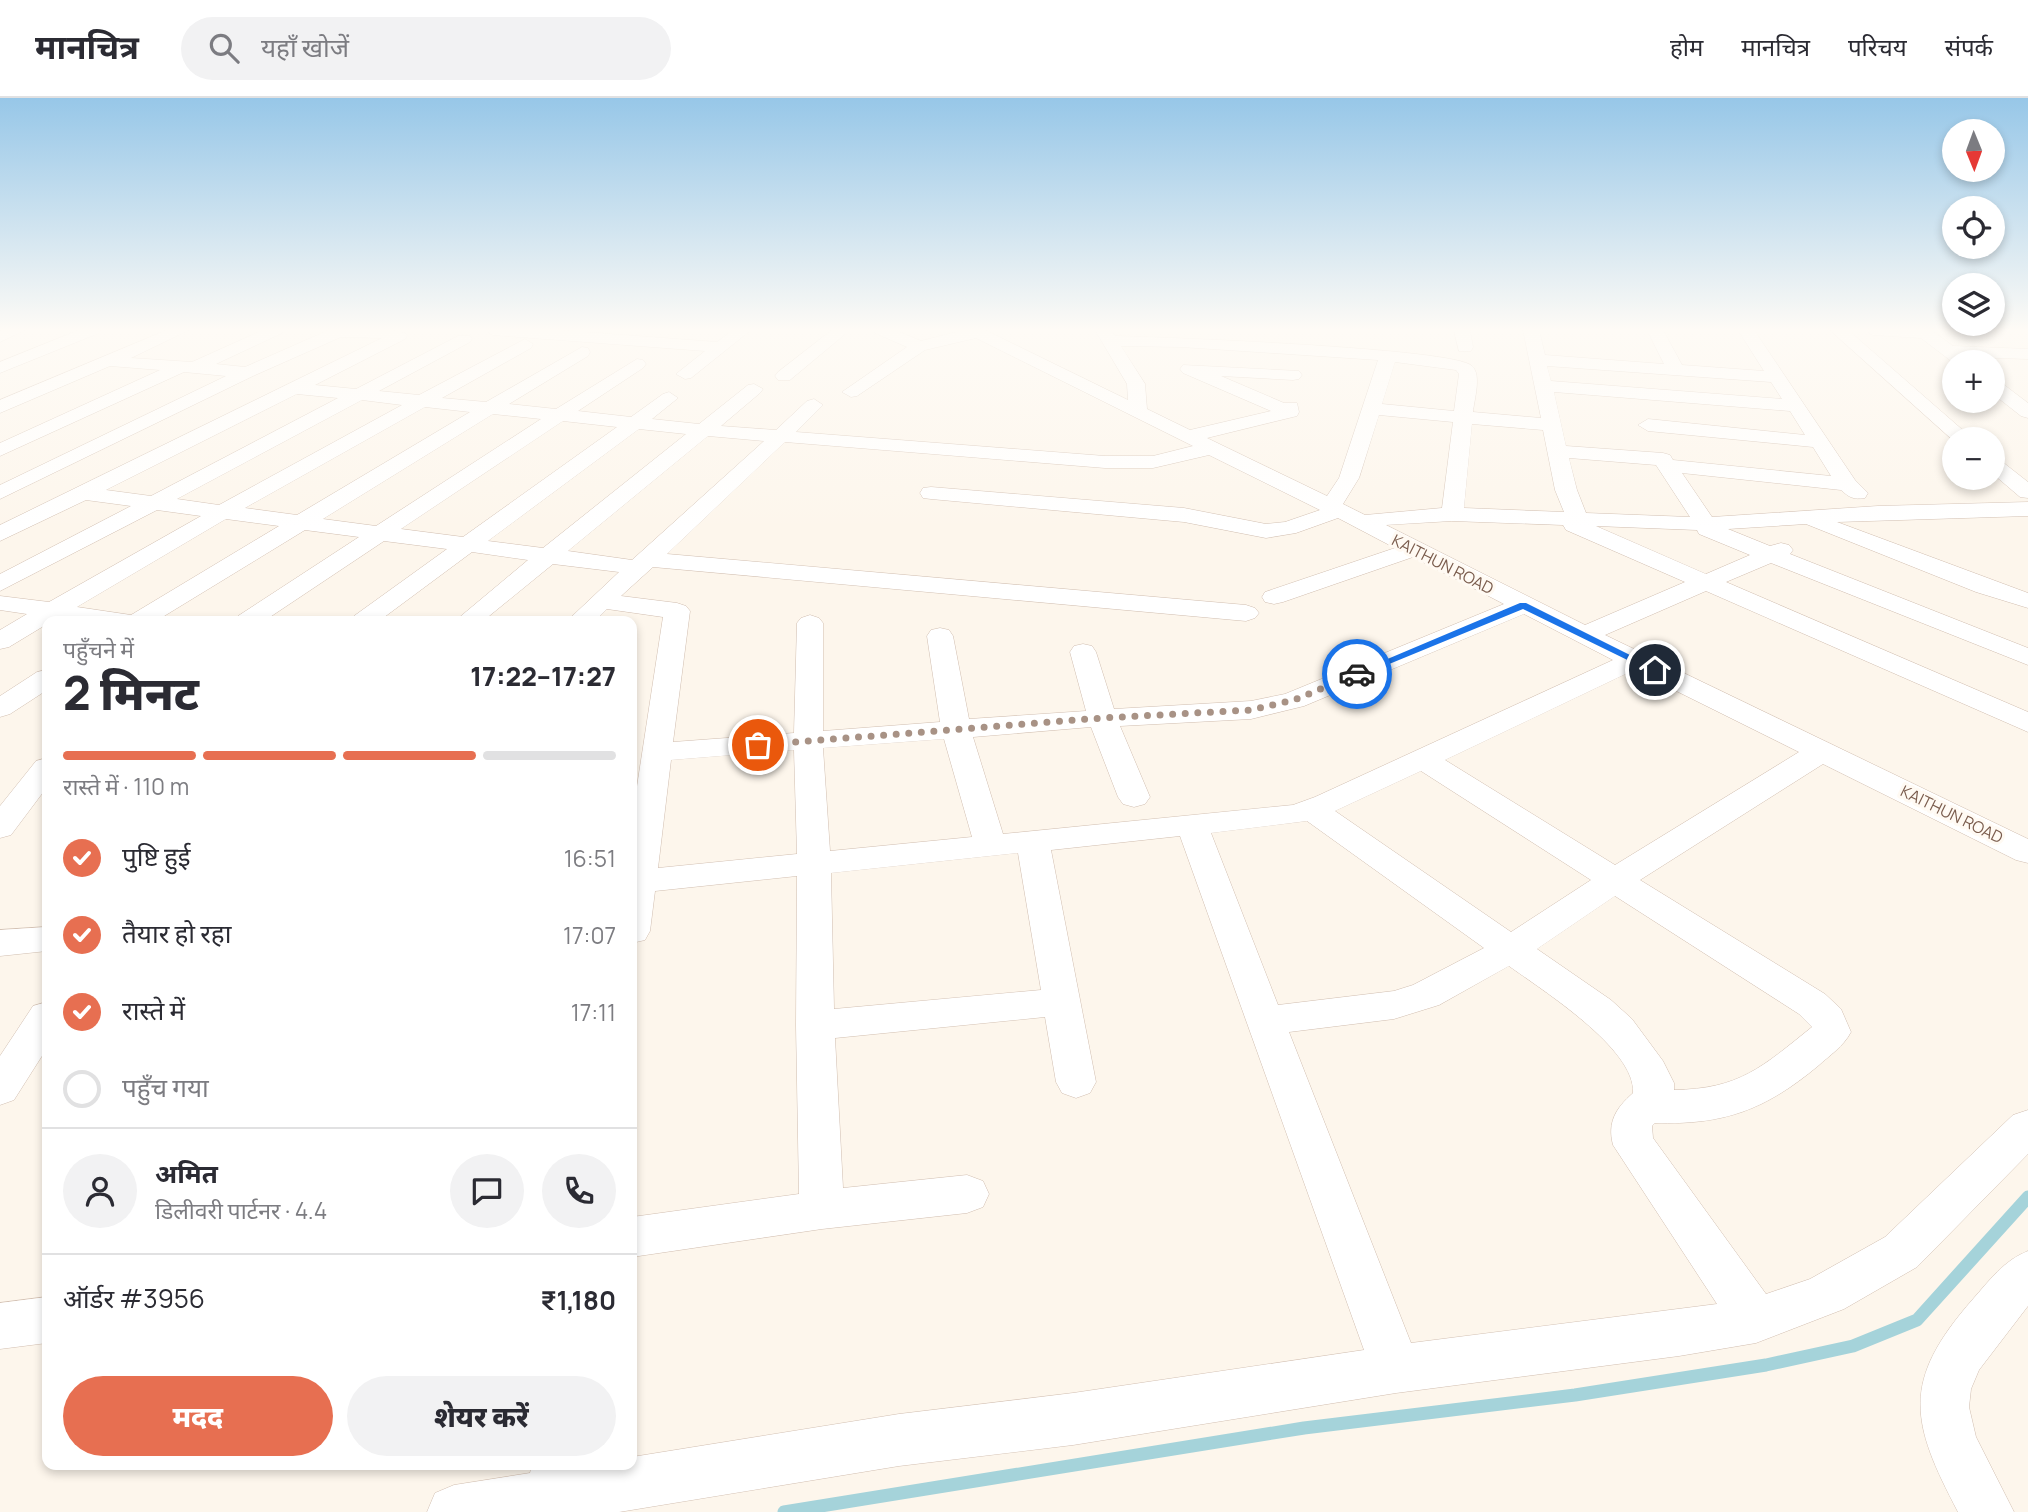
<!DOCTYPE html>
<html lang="hi">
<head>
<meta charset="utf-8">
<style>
	body { margin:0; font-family:Manrope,"Noto Sans Devanagari",sans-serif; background:#f2f2f3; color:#2b2b33; height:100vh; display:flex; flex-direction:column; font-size:26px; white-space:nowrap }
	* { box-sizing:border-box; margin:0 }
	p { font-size:23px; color:#7c7c81 }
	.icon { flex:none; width:38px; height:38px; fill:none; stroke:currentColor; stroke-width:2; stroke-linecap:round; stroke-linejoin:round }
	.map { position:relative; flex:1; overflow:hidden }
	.panel { position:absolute; left:42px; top:518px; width:595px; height:854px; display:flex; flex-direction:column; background:#fff; border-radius:14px; box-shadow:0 4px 10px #0003 }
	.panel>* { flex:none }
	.needle { width:46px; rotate:179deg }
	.fabs { position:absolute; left:1942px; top:21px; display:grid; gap:14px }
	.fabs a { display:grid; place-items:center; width:63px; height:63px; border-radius:50%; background:#fff; box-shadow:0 4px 10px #0003; font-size:35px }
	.pin { position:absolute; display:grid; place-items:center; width:60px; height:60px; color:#fff; margin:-30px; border:4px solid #fff; border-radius:50%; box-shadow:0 2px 7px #0007 }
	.courier { position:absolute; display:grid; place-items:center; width:70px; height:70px; margin:-35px; border:5px solid #1a73e8; border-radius:50%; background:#fff; color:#222; box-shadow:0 2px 9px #0007 }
	.head em { font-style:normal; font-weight:800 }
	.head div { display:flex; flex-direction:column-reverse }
	.head { display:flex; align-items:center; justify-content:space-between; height:119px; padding:0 21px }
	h1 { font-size:46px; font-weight:800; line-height:52px }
	.bar { display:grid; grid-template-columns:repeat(4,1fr); gap:10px 7px; align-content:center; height:84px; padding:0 21px }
	.bar i { height:9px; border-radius:5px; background:#e1e1e2 }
	.bar .selected { background:#e76f51 }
	.bar p { grid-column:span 4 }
	.line { display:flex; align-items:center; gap:18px; padding:0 21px; border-top:2px solid #e1e1e2 }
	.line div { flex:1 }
	.round { display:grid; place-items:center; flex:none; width:74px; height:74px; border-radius:37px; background:#f2f2f3 }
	ol { padding:0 21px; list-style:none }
	li { display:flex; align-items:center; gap:21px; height:77px }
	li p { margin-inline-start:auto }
	li .icon { padding:7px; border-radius:50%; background:#e76f51; color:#fff; stroke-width:4 }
	li:last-child { color:#7c7c81 }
	li i { width:38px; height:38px; border:4px solid #e1e1e2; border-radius:50% }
	.button { display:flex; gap:14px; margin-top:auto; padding:14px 21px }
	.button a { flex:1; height:80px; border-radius:42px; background:#e76f51; color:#fff; font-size:28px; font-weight:800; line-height:80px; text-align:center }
	.button a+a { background:#f2f2f3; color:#2b2b33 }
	header { display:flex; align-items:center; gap:42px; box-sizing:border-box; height:98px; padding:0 35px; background:#fff; border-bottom:2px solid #e1e1e2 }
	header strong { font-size:33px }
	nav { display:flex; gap:38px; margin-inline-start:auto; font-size:24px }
	.search { width:490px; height:63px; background:#f2f2f3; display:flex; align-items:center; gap:18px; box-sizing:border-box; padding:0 24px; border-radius:38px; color:#7c7c81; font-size:26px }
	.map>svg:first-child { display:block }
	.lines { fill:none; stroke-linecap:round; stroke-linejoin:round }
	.stream { stroke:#a5d3da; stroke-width:13 }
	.minor-casing { stroke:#d1beb0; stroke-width:1 }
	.minor { fill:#fff; fill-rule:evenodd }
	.route { fill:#1a73e8 }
	.done { stroke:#a89285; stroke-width:7; stroke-dasharray:0 12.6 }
	.labels { text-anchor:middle; stroke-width:6; stroke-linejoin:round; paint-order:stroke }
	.far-street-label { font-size:16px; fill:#7a5c4d; stroke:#fffaf3 }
</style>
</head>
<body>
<header>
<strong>मानचित्र</strong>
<div class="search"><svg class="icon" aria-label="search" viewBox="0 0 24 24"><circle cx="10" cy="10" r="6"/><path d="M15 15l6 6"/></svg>यहाँ खोजें</div>
<nav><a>होम</a><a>मानचित्र</a><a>परिचय</a><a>संपर्क</a></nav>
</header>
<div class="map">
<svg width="2028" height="1414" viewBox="0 0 2028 1414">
	<rect width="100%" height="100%" fill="#fdf6ec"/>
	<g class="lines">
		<path class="stream" d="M 784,1414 L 1304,1330 L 1575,1297 L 1766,1267 L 1853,1248 L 1917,1222 L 2028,1099"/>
		<g class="minor-casing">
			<g id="minor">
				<path d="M 3,232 L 25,232 L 0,244 L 0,233 Z"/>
				<path d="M 79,232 L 101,232 L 99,235 L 0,275 L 0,264 Z"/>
				<path d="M 167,232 L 189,232 L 131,260 L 192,264 L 263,232 L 284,232 L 282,235 L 216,266 L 245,269 L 329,232 L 392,232 L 405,235 L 407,238 L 405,241 L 315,287 L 356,291 L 458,238 L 470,238 L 472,241 L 470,244 L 379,293 L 419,297 L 525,241 L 533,246 L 531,250 L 442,300 L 486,304 L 582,249 L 588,250 L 590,254 L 588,258 L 509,306 L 556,311 L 637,261 L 643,262 L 646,266 L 643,270 L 578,313 L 631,319 L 663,296 L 669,294 L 678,300 L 652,321 L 699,326 L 748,287 L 754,286 L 763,291 L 760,295 L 721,328 L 776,332 L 807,303 L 814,301 L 823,307 L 796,334 L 1105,358 L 1153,358 L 1193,348 L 976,240 L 925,252 L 857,298 L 851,299 L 842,294 L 907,249 L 875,235 L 873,232 L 895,232 L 921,243 L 964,232 L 985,232 L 1128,302 L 1127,286 L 1095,232 L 1111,232 L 1115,238 C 1159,239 1455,250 1472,268 C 1482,277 1474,302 1473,314 L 1541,320 L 1523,232 L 1539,232 L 1545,257 L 1664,266 L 1647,232 L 1663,232 L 1682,267 L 1764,273 L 1738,232 L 1754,232 L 1855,382 L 1868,395 L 1865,400 C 1853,402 1849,399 1841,392 L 1682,375 L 1712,419 L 1878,408 L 2028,404 L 2028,418 L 1837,424 L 2028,495 L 2028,510 L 1976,494 L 1806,426 L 1728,431 L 1770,448 L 1781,445 L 1789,447 L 1793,452 L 1790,456 L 2028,550 L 2028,567 L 1771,465 L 1726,484 L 2028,614 L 2028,634 L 1706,493 L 1605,537 L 2028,741 L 2028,765 L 2016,762 L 1823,666 L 1640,782 L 1825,896 L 1841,911 L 1851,934 C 1843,949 1830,957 1818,968 C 1765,1012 1724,1027 1655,1025 L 1652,1028 L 1653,1040 L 1766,1196 L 1810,1181 L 1885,1139 L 2013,1017 L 2028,1012 L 2028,1056 L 1917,1169 L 1844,1211 L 1756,1245 L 1679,1258 L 1396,1295 L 1073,1347 L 899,1368 L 619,1414 L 427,1414 L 435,1395 L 454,1387 L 530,1375 L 532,1367 L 632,1367 L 632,1359 L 899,1316 L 1073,1295 L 1364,1252 L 1180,738 L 1051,752 L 1096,984 L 1090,995 L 1076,1000 L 1062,995 L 1056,984 L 1045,919 L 835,940 L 843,1090 L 967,1077 L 983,1083 L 989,1096 L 983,1109 L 967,1115 L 822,1131 L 632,1159 L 632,1119 L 799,1096 L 796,927 L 797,778 L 655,793 L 650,833 L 645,842 L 632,845 L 632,721 L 663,519 L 607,511 L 595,523 L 567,523 L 619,474 L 553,466 L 483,523 L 455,523 L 528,462 L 472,454 L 379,523 L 350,523 L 354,518 L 447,451 L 384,443 L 264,523 L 234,523 L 238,518 L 359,439 L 305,432 L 156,523 L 57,521 L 47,523 L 47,526 L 9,549 L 0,551 L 0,532 L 27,516 L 0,512 L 0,498 L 49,504 L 201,418 L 157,412 L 0,493 L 0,476 L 131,408 L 86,402 L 0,443 L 0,427 L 382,240 L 341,239 L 253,278 L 0,401 L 0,387 L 226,278 L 184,274 L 0,358 L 0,345 L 160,272 L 110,268 L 0,315 L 0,302 ZM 1121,248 L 1181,249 L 1378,262 L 1339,380 L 1327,398 L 1207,340 L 1297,318 L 1299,314 L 1297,305 L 1284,305 L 1221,278 L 1293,282 L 1299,281 L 1302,277 L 1299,273 L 1183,267 L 1180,271 L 1183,275 L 1271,313 L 1190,332 L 1147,311 L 1145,286 ZM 1395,264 L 1456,272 L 1459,276 L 1454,313 L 1382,306 ZM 1547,268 L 1771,284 L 1782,301 L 1551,283 ZM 1554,294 L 1790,313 L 1805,337 L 1648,321 L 1638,327 L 1648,333 L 1813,349 L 1831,378 L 1673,362 L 1670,357 L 1663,355 L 1566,348 ZM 297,296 L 338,300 L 151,398 L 106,392 ZM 362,302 L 402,307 L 219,407 L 177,401 ZM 425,309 L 470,314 L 297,417 L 245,410 ZM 493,316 L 541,321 L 376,428 L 323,421 ZM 1379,317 L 1453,324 L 1442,410 L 1365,417 L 1343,406 L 1359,380 ZM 563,323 L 617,329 L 463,439 L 401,431 ZM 1472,326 L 1543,332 L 1555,392 L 1564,414 L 1464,410 ZM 639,331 L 686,336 L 543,450 L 488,443 ZM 708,338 L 764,343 L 632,462 L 568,453 ZM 785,344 L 1105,370 L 1153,370 L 1209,357 L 1320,412 L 1285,424 L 1266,426 L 1184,410 L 931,389 L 923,390 L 920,395 L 923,400 L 931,401 L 1184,424 L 1266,440 L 1296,435 L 1338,420 L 1395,450 L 1265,494 L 1262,499 L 1265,504 L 1274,506 L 1283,504 L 1413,459 L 1504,506 L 1285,596 L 1251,603 L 1114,611 L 1096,554 L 1092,548 L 1083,546 L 1074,548 L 1070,554 L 1086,613 L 969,621 L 953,538 L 949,532 L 940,530 L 931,532 L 927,538 L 940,624 L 823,633 L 823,525 L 819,520 L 810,517 L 801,520 L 797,525 L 794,635 L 673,644 L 690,513 L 686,508 L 677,505 L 621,498 L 653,469 L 1246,523 L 1255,520 L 1259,515 L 1255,510 L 1246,507 L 667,456 ZM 1569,360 L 1656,367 L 1690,419 L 1586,415 L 1577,392 ZM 226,421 L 279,428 L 131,517 L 77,509 ZM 1452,423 L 1563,427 L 1566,432 L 1685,484 L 1585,527 L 1386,427 ZM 1596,428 L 1697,432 L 1699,436 L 1750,457 L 1706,476 ZM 1524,516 L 1613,562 L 1315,699 L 1293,707 L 1003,736 L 973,639 L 1091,629 L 1118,699 L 1123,706 L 1134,709 L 1145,706 L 1150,699 L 1120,628 L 1251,621 L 1304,608 ZM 1634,572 L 1799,654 L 1615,767 L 1445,662 ZM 944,641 L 972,739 L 830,753 L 823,650 ZM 794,652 L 797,756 L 658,770 L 671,662 ZM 1421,673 L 1591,782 L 1511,834 L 1335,713 ZM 1307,723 L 1484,850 L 1413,887 L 1394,893 L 1278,907 L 1211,735 ZM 1018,755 L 1041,892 L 834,911 L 831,775 ZM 1615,798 L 1799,916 L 1812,929 C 1762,969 1740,991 1674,992 L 1674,985 L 1663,963 L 1632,921 L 1611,902 L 1537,851 ZM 1509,868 C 1542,892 1636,951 1633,995 C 1616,1010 1607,1024 1613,1047 L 1717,1206 L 1411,1245 L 1289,934 L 1394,921 L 1439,907 Z"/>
				<path d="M 485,232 L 557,232 L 717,244 L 733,232 L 751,232 L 691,280 L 685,281 L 676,276 L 705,253 L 493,237 Z"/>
				<path d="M 832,232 L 850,232 L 790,282 L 778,282 L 775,278 L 778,274 Z"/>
				<path d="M 1454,232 L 1470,232 L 1473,249 L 1471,253 L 1459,253 Z"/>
				<path d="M 1830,232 L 1848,232 L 1973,341 L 1955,341 L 1955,344 Z"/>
				<path d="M 1865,232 L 1931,232 L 1953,248 L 2028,251 L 2028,261 L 1967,259 L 1971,264 L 1955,266 L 1921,240 L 1873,237 Z"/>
				<path d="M 1993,282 L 1999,283 L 2028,305 L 2028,320 L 2021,318 L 1993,296 Z"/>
				<path d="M 1993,360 L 2000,362 L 2028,384 L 2028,400 L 2020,399 L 1993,376 Z"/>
				<path d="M 47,572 L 47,592 L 10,616 L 0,619 L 0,598 L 37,574 Z"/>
				<path d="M 47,660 L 47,689 L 11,737 L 0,740 L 0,708 L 36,663 Z"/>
				<path d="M 47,829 L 47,853 L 0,858 L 0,832 Z"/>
				<path d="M 47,904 L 47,950 L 14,1002 L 0,1007 L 0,958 L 33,908 Z"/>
				<path d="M 2028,1153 L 2028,1208 L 1979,1272 L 1971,1291 L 1969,1309 L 1976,1339 L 2014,1414 L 1958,1414 C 1910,1323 1901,1283 1973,1201 C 1989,1183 2004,1162 2028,1153 Z"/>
				<path d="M 47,1199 L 47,1245 L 0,1251 L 0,1205 Z"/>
			</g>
		</g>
		<use href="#minor" class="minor"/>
	</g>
	<linearGradient id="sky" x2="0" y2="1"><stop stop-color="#97c7e8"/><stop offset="0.54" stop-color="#fefbf6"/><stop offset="1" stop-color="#fefbf6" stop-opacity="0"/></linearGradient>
	<rect width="2028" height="430" fill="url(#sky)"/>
	<path class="route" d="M 1520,505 L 1526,505 L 1660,572 L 1652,574 L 1523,511 L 1360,578 L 1352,576 Z"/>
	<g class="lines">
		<path class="done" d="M 758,647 L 1102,620 L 1251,612 L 1294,602 L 1357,576"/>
	</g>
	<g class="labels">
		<g class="far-street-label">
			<text transform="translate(1443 466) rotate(27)" y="6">KAITHUN ROAD</text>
			<text transform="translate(1952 716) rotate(26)" y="6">KAITHUN ROAD</text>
		</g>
	</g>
</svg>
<div class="fabs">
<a><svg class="needle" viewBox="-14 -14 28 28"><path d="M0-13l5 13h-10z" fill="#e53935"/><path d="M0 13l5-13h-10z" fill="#7c7c81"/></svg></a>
<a><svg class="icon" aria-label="locate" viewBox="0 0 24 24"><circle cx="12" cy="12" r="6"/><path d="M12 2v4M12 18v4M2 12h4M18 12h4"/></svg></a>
<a><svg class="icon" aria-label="layers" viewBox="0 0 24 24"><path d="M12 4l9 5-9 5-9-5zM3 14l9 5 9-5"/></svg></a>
<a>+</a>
<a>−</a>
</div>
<div class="pin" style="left:758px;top:647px;background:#ea580c"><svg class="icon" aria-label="bag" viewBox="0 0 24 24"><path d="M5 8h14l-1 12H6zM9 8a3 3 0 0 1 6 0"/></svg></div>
<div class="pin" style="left:1655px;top:572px;background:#1f2937"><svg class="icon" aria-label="home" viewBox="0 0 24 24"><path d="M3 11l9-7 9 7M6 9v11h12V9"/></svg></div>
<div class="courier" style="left:1357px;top:576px"><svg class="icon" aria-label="car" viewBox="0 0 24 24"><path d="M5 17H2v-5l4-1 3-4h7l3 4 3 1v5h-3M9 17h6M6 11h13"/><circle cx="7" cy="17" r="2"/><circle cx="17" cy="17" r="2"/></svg></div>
<section class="panel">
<div class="head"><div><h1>2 मिनट</h1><p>पहुँचने में</p></div><em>17:22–17:27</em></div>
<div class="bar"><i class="selected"></i><i class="selected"></i><i class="selected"></i><i></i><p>रास्ते में · 110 m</p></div>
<ol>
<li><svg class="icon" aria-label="check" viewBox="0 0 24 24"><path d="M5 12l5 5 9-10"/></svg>पुष्टि हुई<p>16:51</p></li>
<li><svg class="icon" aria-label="check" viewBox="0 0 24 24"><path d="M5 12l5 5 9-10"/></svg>तैयार हो रहा<p>17:07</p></li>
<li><svg class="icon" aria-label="check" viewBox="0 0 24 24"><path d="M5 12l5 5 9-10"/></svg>रास्ते में<p>17:11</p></li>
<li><i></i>पहुँच गया</li>
</ol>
<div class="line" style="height:126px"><a class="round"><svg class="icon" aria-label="person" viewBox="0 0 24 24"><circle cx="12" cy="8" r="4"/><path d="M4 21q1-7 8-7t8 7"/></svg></a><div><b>अमित</b><p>डिलीवरी पार्टनर · 4.4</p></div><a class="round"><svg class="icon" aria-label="chat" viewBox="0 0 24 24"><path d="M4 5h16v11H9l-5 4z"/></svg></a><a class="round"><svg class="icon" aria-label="phone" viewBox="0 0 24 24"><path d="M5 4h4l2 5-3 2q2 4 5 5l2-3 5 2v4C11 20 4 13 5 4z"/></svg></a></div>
<div class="line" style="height:91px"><div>ऑर्डर #3956</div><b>₹1,180</b></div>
<div class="button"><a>मदद</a><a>शेयर करें</a></div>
</section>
</div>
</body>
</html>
